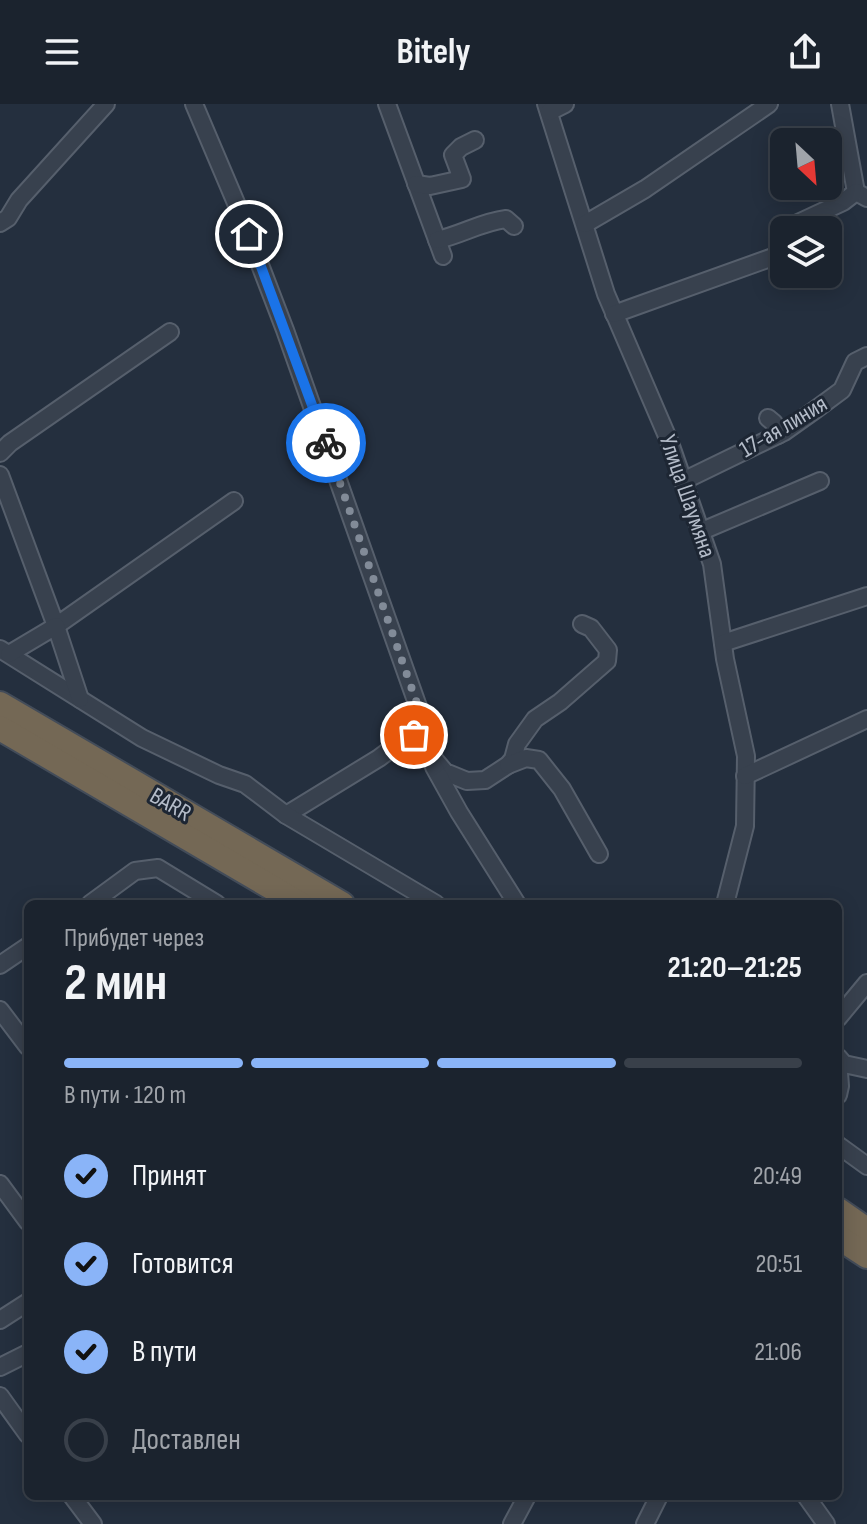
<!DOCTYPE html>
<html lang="ru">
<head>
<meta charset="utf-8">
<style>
	body { margin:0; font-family:"Sofia Sans Condensed",sans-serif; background:#242b36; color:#f1f3f6; height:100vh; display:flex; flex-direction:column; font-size:30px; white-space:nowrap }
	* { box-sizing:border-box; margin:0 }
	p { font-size:26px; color:#a0a4aa }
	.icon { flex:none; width:44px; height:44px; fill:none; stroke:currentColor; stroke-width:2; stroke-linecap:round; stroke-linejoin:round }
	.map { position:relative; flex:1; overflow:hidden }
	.side { position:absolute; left:24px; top:796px; width:818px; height:600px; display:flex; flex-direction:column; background:#1b232e; border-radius:12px; box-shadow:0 4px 20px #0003,0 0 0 2px #39404a }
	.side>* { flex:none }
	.needle { width:52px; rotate:154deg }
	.buttons { position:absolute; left:770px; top:24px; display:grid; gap:16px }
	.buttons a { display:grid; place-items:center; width:72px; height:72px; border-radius:12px; background:#1b232e; box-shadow:0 4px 20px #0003,0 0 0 2px #39404a; font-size:40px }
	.pin { position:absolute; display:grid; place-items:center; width:68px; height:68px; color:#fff; margin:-34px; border:4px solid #fff; border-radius:50%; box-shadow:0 2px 8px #0007 }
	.courier { position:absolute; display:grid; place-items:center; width:80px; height:80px; margin:-40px; border:6px solid #1a73e8; border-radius:50%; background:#fff; color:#222; box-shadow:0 2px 10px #0007 }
	.summary em { font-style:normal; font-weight:700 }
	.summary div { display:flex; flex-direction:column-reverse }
	.summary { display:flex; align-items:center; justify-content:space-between; height:136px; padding:0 40px }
	h1 { font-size:52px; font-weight:700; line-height:60px }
	.bar { display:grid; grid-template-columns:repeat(4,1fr); gap:12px 8px; align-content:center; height:96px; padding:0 40px }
	.bar i { height:10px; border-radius:6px; background:#39404a }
	.bar .active { background:#8ab4f8 }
	.bar p { grid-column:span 4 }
	ol { padding:0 40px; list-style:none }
	li { display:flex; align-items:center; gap:24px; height:88px }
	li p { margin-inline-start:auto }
	li .icon { padding:8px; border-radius:50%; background:#8ab4f8; color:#111; stroke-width:4 }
	li:last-child { color:#a0a4aa }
	li i { width:44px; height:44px; border:4px solid #39404a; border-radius:50% }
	header { display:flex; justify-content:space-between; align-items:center; height:104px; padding:0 40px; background:#1b232e; font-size:36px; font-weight:700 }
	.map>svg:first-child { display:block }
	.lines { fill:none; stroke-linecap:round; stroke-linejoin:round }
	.minor-casing { stroke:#565f6c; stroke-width:20 }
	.highway-casing { stroke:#434c59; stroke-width:28 }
	.minor { stroke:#38414e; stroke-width:16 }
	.highway { stroke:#746855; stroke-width:24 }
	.done { stroke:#828b98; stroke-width:8; stroke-dasharray:0 14.4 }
	.route { stroke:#1a73e8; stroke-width:10 }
	.labels { text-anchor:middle; stroke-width:6; stroke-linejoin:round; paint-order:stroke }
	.street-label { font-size:24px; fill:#b4bcc9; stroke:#1d2633 }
</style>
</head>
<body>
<header><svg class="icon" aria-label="menu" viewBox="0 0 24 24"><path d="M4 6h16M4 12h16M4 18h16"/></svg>Bitely<svg class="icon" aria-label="share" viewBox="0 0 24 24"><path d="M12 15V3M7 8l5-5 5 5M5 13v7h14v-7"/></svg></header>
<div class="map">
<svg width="867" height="1420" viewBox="0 0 867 1420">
	<rect width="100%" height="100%" fill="#242f3e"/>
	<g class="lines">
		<g class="minor-casing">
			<g id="minor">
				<path d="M 194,0 L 239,106 L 285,226 L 421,611 L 407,633 L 379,654 L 286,711"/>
				<path d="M 387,0 L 443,152"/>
				<path d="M 546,0 L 606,190 L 670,339 L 712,460 L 725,555 L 746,652 L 745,722 L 725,800"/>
				<path d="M 840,0 L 856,88 L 867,94"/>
				<path d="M 549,8 L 565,0"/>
				<path d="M 416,80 L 430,82 L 462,75 L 453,51 L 461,43 L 475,36"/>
				<path d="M 0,119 L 8,114 L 19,96 L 106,0"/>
				<path d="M 798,119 L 843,98 L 856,88"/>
				<path d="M 585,120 L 645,85 L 769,0"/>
				<path d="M 437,136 C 461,131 481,118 506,115 L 514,122"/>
				<path d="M 614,210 L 784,149"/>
				<path d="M 768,314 L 774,319 L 778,331"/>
				<path d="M 0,349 L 10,339 L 170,228"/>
				<path d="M 0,371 L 56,522 L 234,397"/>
				<path d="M 683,377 L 784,328 L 815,306 L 842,286 L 855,258 L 867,252"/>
				<path d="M 702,427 L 820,377"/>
				<path d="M 723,539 L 867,492"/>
				<path d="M 0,545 L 142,634 L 219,671 L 245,680 L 286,711 L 436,800"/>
				<path d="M 9,550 L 56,522 L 80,595"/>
				<path d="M 407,633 L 414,631 L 445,668 L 467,677 L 485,676 L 508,661 L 513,655 L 517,640 L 535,615 L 560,598 L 607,557 L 608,546 L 591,524 L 582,520"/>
				<path d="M 508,661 L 526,654 L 539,656 L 562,685 L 599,750"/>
				<path d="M 434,663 L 459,708 L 517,800"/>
				<path d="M 745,672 L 867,615"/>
				<path d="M 90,800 L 135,767 L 158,764 L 217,800"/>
				<path d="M 0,861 L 28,842"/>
				<path d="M 0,906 L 28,943"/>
				<path d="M 838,914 L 867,879"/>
				<path d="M 838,953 L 844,960 L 867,965"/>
				<path d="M 838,955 L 840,982 L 838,991"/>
				<path d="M 838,1041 L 867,1062"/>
				<path d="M 0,1080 L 28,1118"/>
				<path d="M 0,1216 L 28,1198"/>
				<path d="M 0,1263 L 28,1249"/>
				<path d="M 0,1292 L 28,1331"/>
				<path d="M 72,1392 L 93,1420"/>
				<path d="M 806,1392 L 826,1420"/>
				<path d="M 512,1420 L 527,1392"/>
				<path d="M 645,1420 L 659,1392"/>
			</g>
		</g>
		<g class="highway-casing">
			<g id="highway">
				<path d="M 0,600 L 342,800"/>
				<path d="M 0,624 L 300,800"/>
				<path d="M 838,1106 L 867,1126"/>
				<path d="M 838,1133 L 867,1152"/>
			</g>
		</g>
		<use href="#minor" class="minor"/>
		<use href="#highway" class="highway"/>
	</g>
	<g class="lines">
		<path class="done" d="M 326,339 L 421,611 L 407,633 L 414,631"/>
		<path class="route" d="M 249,130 L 326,339"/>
	</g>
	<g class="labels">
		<g class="street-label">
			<text transform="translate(783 322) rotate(-31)" y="8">17-ая линия</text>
			<text transform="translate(688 392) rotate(71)" y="8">Улица Шаумяна</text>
			<text transform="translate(171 700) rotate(30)" y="8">BARR</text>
		</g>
	</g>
</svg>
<div class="buttons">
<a><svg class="needle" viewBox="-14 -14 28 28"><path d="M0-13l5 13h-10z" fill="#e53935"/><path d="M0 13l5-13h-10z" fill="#a0a4aa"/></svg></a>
<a><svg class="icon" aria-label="layers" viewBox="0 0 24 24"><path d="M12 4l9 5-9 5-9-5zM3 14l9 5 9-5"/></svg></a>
</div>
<div class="pin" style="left:414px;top:631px;background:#ea580c"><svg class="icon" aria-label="bag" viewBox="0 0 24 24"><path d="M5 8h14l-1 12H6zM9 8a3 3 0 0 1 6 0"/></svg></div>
<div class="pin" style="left:249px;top:130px;background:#1f2937"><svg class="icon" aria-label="home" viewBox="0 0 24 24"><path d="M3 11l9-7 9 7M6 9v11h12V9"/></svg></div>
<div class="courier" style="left:326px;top:339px"><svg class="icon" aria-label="bike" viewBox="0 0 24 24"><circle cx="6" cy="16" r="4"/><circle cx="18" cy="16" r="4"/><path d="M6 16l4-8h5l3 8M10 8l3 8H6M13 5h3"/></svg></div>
<section class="side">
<div class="summary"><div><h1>2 мин</h1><p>Прибудет через</p></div><em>21:20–21:25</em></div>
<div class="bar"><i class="active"></i><i class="active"></i><i class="active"></i><i></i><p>В пути · 120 m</p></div>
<ol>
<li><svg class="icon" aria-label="check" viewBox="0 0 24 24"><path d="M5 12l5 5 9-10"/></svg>Принят<p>20:49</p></li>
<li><svg class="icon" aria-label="check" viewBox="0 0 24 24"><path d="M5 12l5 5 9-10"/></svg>Готовится<p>20:51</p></li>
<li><svg class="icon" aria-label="check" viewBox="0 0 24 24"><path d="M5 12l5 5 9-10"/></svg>В пути<p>21:06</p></li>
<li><i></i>Доставлен</li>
</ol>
</section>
</div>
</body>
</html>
